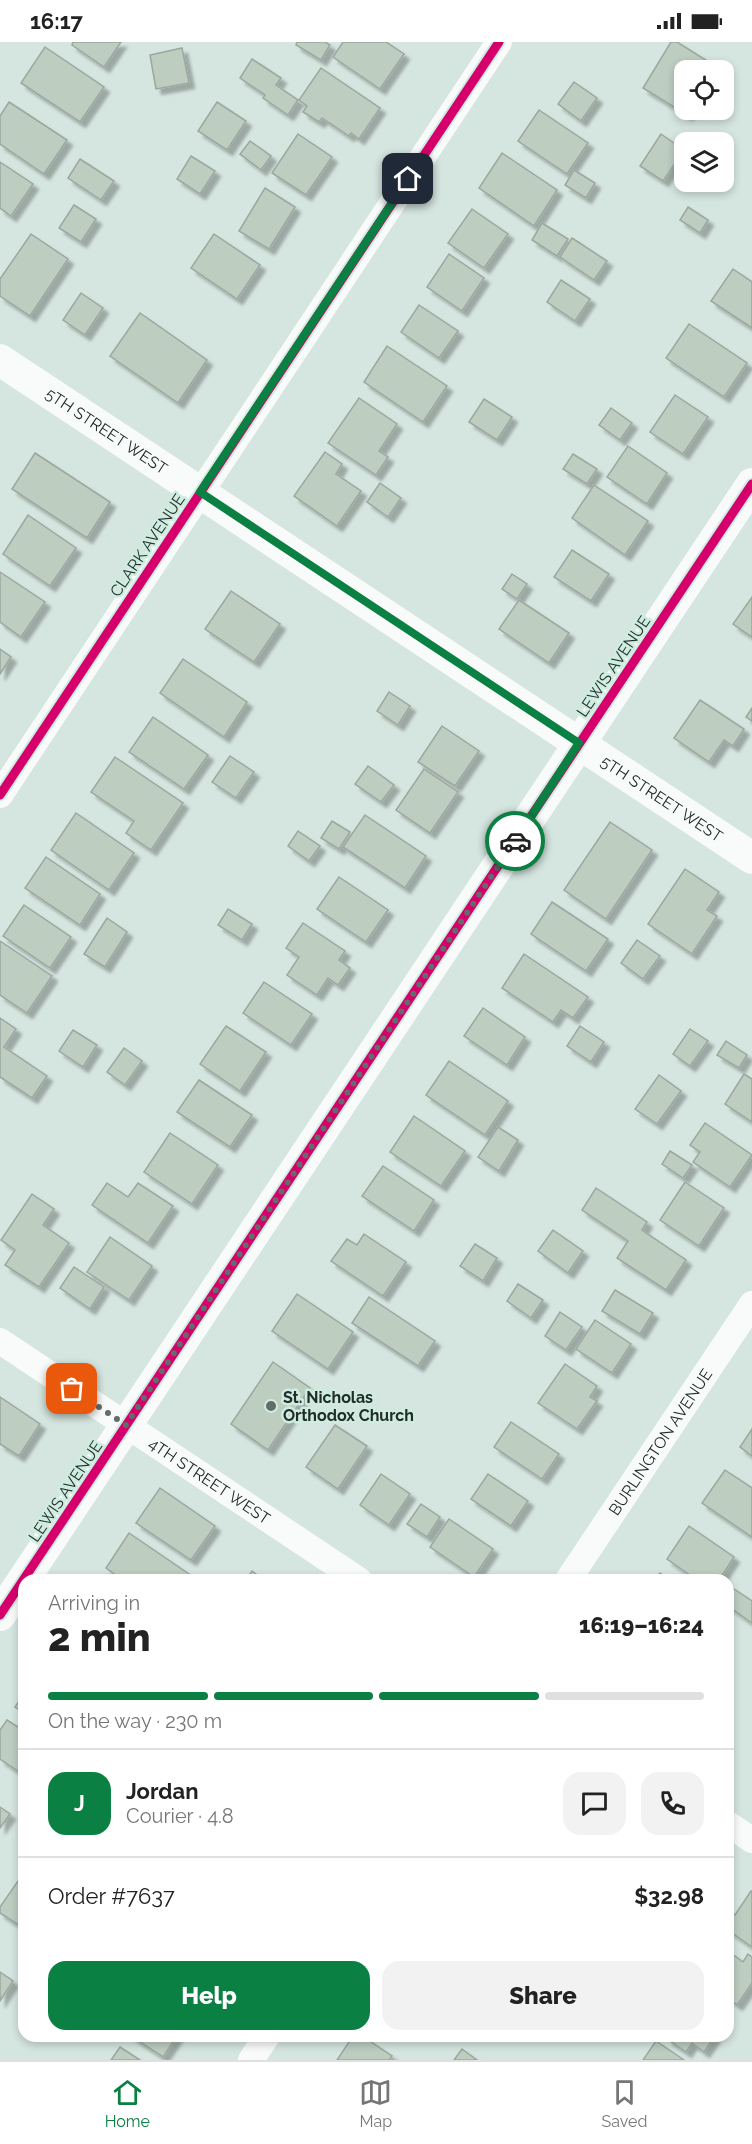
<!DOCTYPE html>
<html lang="en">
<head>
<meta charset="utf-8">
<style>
	body { margin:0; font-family:Raleway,sans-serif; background:#f2f2f2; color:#222; height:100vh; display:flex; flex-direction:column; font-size:22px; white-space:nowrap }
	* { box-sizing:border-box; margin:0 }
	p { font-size:20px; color:#767676 }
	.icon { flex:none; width:33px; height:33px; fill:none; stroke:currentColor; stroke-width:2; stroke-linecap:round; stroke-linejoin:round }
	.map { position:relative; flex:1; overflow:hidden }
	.sheet { position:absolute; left:18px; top:1532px; width:716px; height:468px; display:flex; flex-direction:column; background:#fff; border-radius:18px; box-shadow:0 3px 9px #0003 }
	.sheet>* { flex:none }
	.buttons { position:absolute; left:674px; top:18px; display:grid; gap:12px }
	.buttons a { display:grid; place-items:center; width:60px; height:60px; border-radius:12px; background:#fff; box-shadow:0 3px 9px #0003; font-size:30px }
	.pin { position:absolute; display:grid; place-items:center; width:51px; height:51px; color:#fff; margin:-26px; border-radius:12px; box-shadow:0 3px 9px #0006 }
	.courier { position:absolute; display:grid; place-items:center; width:60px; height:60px; margin:-30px; border:4px solid #0b8043; border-radius:50%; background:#fff; color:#222; box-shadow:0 2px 8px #0007 }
	.headline em { font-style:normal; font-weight:800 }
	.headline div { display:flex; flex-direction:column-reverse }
	.headline { display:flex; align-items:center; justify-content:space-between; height:102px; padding:0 30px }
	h1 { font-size:39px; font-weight:800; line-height:45px }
	.bar { display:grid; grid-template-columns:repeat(4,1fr); gap:9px 6px; align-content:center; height:72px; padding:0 30px }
	.bar i { height:8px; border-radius:4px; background:#e0e0e0 }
	.bar .active { background:#0b8043 }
	.bar p { grid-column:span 4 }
	.line { display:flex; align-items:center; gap:15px; padding:0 30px; border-top:2px solid #e0e0e0 }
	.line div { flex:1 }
	.round { display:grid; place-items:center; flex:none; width:63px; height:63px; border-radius:18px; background:#f2f2f2 }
	.action { display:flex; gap:12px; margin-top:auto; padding:12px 30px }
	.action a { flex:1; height:69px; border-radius:18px; background:#0b8043; color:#fff; font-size:24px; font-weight:800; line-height:69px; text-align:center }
	.action a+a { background:#f2f2f2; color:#222 }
	.status { display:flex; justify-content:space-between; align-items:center; height:42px; padding:0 30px; background:#fff; direction:ltr }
	.status svg { height:16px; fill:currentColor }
	.menu { display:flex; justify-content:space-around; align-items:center; height:84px; border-top:2px solid #e0e0e0; background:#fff; font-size:16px; color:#767676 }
	.menu a { display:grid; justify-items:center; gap:3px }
	.menu .active { color:#0b8043 }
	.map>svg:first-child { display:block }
	.building { fill:#bdcdc0; stroke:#9ca7a0; stroke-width:1.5; filter:url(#shadow) }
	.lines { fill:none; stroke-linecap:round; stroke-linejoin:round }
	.minor { stroke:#f9fbfa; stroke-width:26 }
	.tertiary { stroke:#f9fbfa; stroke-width:32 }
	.cycleway-casing { stroke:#ceece0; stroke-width:13 }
	.cycleway { stroke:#d6006c; stroke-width:9 }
	.done { stroke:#616d69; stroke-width:6; stroke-dasharray:0 10.8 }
	.route { stroke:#0b8043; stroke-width:8 }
	.poi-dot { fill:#616d69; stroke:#ceece0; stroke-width:2 }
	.labels { text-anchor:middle; stroke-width:5; stroke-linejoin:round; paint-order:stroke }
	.street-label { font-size:16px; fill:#222d29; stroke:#ceece0 }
	.poi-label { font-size:16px; font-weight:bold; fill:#222d29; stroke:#ceece0; text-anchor:start }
</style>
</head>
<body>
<div class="status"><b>16:17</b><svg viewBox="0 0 49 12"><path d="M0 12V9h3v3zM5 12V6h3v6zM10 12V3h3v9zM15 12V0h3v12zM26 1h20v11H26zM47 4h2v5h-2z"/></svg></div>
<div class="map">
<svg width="752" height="2018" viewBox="0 0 752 2018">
	<defs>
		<filter id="shadow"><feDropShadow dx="5.5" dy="5.5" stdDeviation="1.5" flood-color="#0004"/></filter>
	</defs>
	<rect width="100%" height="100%" fill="#d5e5df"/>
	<g class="building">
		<path d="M 73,0 L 121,0 L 104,25 L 72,3 Z"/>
		<path d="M 297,0 L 325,0 L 330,3 L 321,18 L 296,3 Z"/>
		<path d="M 343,0 L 386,0 L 404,12 L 380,47 L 333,15 Z"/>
		<path d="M 671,0 L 677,0 L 717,25 L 715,28 L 684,28 L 684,68 L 691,68 L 687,73 L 643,46 Z"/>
		<path d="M 45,5 L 104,45 L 80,80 L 21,41 Z"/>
		<path d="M 182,6 L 189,41 L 156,47 L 150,13 Z"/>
		<path d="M 252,17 L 281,36 L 276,43 L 298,58 L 288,73 L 263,56 L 265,53 L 240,36 Z"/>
		<path d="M 321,26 L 380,66 L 359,97 L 351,91 L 349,94 L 322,76 L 319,80 L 303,70 L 307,64 L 299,58 Z"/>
		<path d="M 574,40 L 597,56 L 581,79 L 558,62 Z"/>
		<path d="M 9,60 L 67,98 L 44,132 L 0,102 L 0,74 Z"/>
		<path d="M 217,60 L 246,79 L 227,108 L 198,89 Z"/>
		<path d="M 539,68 L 588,101 L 567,132 L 518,99 Z"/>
		<path d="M 298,92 L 332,115 L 306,153 L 272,131 Z"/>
		<path d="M 661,92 L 684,108 L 663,139 L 640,124 Z"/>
		<path d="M 250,99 L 271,114 L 261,128 L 240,112 Z"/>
		<path d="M 502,111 L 557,148 L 534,184 L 479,146 Z"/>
		<path d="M 191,114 L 215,129 L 200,152 L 177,137 Z"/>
		<path d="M 80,117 L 114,139 L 101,158 L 68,136 Z"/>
		<path d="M 0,120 L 33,142 L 11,174 L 0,166 Z"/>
		<path d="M 574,128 L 595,141 L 586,156 L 565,143 Z"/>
		<path d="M 265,146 L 295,165 L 269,207 L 239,189 Z"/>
		<path d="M 74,163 L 96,177 L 81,200 L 59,186 Z"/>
		<path d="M 688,165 L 708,178 L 700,191 L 680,178 Z"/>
		<path d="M 472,167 L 508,192 L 484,226 L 448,201 Z"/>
		<path d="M 542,181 L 568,197 L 557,214 L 532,198 Z"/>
		<path d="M 31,192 L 68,217 L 30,274 L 0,254 L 0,237 Z"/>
		<path d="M 214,192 L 260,223 L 237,257 L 191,226 Z"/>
		<path d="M 572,196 L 607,219 L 594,238 L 560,215 Z"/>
		<path d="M 449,212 L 484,236 L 462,269 L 427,245 Z"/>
		<path d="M 733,227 L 752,240 L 752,286 L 711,259 Z"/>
		<path d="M 561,238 L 590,257 L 575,279 L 547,260 Z"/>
		<path d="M 81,251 L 103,266 L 85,293 L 63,278 Z"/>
		<path d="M 419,263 L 458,289 L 439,316 L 401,290 Z"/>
		<path d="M 140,271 L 207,318 L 178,361 L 110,314 Z"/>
		<path d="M 689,282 L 747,321 L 724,355 L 666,316 Z"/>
		<path d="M 387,304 L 447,344 L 423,380 L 364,340 Z"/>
		<path d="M 675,353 L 708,375 L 683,412 L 650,390 Z"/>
		<path d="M 359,356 L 397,382 L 379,409 L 388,415 L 376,433 L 328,401 Z"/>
		<path d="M 484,357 L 512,375 L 497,398 L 469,380 Z"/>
		<path d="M 611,366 L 632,381 L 620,398 L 599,383 Z"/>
		<path d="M 628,404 L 667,431 L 647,462 L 607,435 Z"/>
		<path d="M 325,410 L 342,422 L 336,432 L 361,449 L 337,484 L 294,454 Z"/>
		<path d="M 35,411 L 110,460 L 87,496 L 12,447 Z"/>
		<path d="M 573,412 L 597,427 L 587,442 L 563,427 Z"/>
		<path d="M 380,441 L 401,456 L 388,475 L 367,460 Z"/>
		<path d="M 594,443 L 648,479 L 625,513 L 572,476 Z"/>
		<path d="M 28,473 L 76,506 L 50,544 L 3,512 Z"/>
		<path d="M 572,508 L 609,532 L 591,559 L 554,535 Z"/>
		<path d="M 0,530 L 45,560 L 21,595 L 0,580 Z"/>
		<path d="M 512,532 L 527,542 L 517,557 L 502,547 Z"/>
		<path d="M 231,549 L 280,582 L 254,620 L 205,587 Z"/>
		<path d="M 752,555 L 752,595 L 733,582 Z"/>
		<path d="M 519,558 L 569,591 L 549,621 L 499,587 Z"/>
		<path d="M 0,607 L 11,615 L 0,632 Z"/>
		<path d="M 183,617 L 247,660 L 224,695 L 160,651 Z"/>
		<path d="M 389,650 L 410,664 L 398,683 L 377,669 Z"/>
		<path d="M 700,658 L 744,687 L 733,704 L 724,698 L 709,720 L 674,696 Z"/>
		<path d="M 752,666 L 752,679 L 746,675 Z"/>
		<path d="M 153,675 L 208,713 L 184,747 L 129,710 Z"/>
		<path d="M 442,684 L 479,709 L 455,744 L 418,720 Z"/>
		<path d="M 230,714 L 254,730 L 236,756 L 212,740 Z"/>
		<path d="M 115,715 L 183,761 L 151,808 L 126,791 L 134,779 L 91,750 Z"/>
		<path d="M 368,724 L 394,743 L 381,760 L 355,742 Z"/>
		<path d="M 424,727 L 458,750 L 430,791 L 396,768 Z"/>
		<path d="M 76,771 L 134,811 L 109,848 L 51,808 Z"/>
		<path d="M 365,773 L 426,814 L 405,846 L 343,805 Z"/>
		<path d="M 332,779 L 350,790 L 339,807 L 321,796 Z"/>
		<path d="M 610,780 L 652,808 L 606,877 L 564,848 Z"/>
		<path d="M 298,789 L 320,804 L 309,819 L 288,804 Z"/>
		<path d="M 46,815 L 100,852 L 80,883 L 25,846 Z"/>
		<path d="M 685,827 L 719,850 L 707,868 L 717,874 L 692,912 L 648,882 Z"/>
		<path d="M 339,835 L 388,868 L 366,900 L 317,867 Z"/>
		<path d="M 552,860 L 608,897 L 586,929 L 531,892 Z"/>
		<path d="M 24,863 L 71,895 L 50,926 L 3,894 Z"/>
		<path d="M 228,867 L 252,882 L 242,898 L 218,883 Z"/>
		<path d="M 107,876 L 127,890 L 105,925 L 84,912 Z"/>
		<path d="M 303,881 L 345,909 L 339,918 L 350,926 L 338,943 L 328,936 L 317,953 L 287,933 L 299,915 L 286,906 Z"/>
		<path d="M 637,898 L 660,914 L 643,937 L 621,921 Z"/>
		<path d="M 0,899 L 52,934 L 27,971 L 0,953 Z"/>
		<path d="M 524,912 L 588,955 L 573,976 L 561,968 L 553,980 L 502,946 Z"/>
		<path d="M 264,940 L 312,972 L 291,1003 L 243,971 Z"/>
		<path d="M 483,966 L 525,995 L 507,1023 L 464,994 Z"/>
		<path d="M 0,976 L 16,987 L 4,1005 L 47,1034 L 32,1056 L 0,1035 Z"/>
		<path d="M 226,984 L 266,1010 L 240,1049 L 200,1022 Z"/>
		<path d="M 580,984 L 604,1000 L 591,1020 L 567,1004 Z"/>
		<path d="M 690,987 L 708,999 L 690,1024 L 673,1012 Z"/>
		<path d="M 73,988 L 97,1003 L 83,1025 L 59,1009 Z"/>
		<path d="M 726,999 L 747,1013 L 739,1026 L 717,1013 Z"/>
		<path d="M 124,1006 L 142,1019 L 125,1043 L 107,1030 Z"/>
		<path d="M 449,1019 L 508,1059 L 485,1093 L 426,1053 Z"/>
		<path d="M 744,1032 L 752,1037 L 752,1080 L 725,1062 Z"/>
		<path d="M 659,1033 L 681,1049 L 657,1082 L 635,1067 Z"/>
		<path d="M 199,1038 L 252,1073 L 230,1105 L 177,1070 Z"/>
		<path d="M 414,1074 L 465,1109 L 441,1144 L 390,1110 Z"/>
		<path d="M 705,1081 L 752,1113 L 730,1145 L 693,1120 L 700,1110 L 690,1103 Z"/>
		<path d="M 498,1085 L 518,1098 L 499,1129 L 478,1115 Z"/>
		<path d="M 170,1091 L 218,1123 L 192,1162 L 144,1130 Z"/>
		<path d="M 670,1109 L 692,1123 L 683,1136 L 662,1122 Z"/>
		<path d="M 383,1124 L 434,1158 L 414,1189 L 362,1154 Z"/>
		<path d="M 685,1140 L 724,1166 L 699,1204 L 660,1178 Z"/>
		<path d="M 107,1141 L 128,1155 L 138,1141 L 173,1164 L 148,1201 L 92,1163 Z"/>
		<path d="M 596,1146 L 647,1180 L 642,1188 L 686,1218 L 666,1248 L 617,1216 L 628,1199 L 582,1168 Z"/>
		<path d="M 32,1152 L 54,1167 L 43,1183 L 69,1201 L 39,1245 L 5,1223 L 15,1208 L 1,1198 Z"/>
		<path d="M 553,1188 L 583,1209 L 568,1231 L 538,1209 Z"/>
		<path d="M 364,1192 L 406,1220 L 383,1254 L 331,1219 L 347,1197 L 357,1203 Z"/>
		<path d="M 110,1195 L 152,1224 L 129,1258 L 87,1230 Z"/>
		<path d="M 475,1202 L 497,1216 L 483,1239 L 460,1224 Z"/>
		<path d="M 74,1225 L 104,1245 L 90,1267 L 60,1246 Z"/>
		<path d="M 518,1242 L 543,1258 L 531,1276 L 507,1259 Z"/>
		<path d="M 615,1248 L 653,1271 L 640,1292 L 602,1269 Z"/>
		<path d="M 297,1252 L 353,1290 L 328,1327 L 272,1289 Z"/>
		<path d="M 369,1255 L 435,1299 L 418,1324 L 352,1281 Z"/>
		<path d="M 560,1270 L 582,1285 L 566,1308 L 545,1294 Z"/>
		<path d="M 595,1278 L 631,1302 L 612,1331 L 576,1307 Z"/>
		<path d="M 273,1320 L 310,1346 L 268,1408 L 231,1382 Z"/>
		<path d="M 565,1322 L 597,1344 L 590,1355 L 597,1359 L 577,1387 L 538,1361 Z"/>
		<path d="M 0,1355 L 40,1382 L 19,1414 L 0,1402 Z"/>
		<path d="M 511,1380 L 559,1412 L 542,1437 L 494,1405 Z"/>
		<path d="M 335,1383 L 367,1404 L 338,1447 L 306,1425 Z"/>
		<path d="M 752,1387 L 752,1414 L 740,1405 Z"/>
		<path d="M 725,1428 L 752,1446 L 752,1495 L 702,1461 Z"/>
		<path d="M 381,1432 L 410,1452 L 389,1483 L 360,1463 Z"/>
		<path d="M 488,1432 L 528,1459 L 511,1484 L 471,1457 Z"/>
		<path d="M 160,1446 L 215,1484 L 191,1518 L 136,1481 Z"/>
		<path d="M 421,1462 L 440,1475 L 427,1495 L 407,1482 Z"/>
		<path d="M 449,1477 L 493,1507 L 474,1535 L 430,1505 Z"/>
		<path d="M 689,1484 L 734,1515 L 719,1538 L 697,1538 L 667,1517 Z"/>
		<path d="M 129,1491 L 189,1532 L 186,1538 L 123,1538 L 106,1526 Z"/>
		<path d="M 252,1529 L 264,1538 L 246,1538 Z"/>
		<path d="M 660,1531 L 670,1538 L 655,1538 Z"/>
		<path d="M 731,1545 L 752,1559 L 752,1581 L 728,1564 L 728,1549 Z"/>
		<path d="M 24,1652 L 24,1671 L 15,1665 Z"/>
		<path d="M 7,1678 L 24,1689 L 24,1733 L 0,1717 L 0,1688 Z"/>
		<path d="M 0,1765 L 10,1772 L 0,1786 Z"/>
		<path d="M 18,1839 L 24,1844 L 24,1882 L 22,1885 L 0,1871 L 0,1865 Z"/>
		<path d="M 751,1849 L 752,1849 L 752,1905 L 728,1888 L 728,1873 L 730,1869 L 735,1873 Z"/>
		<path d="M 728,1909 L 743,1920 L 748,1912 L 752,1915 L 752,1941 L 737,1963 L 728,1956 Z"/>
		<path d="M 0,1930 L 13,1939 L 0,1959 Z"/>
		<path d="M 131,1994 L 177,1994 L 163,2015 Z"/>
		<path d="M 353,1994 L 362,1994 L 392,2014 L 389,2018 L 337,2018 Z"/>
		<path d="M 670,1994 L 715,1994 L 704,2010 L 692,2001 L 686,2010 L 667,1997 Z"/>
		<path d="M 656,1999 L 684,2018 L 643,2018 Z"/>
		<path d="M 120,2005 L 140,2018 L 111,2018 Z"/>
		<path d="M 462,2007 L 477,2018 L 454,2018 Z"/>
	</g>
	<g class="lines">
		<g class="minor">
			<path d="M 0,753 L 499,0"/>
			<path id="s1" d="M 0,1299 L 359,1538"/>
			<path id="s2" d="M 568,1538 L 752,1262"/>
			<path d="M 728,1782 L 752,1798"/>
			<path d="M 251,2018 L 267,1994"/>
		</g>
		<g class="tertiary">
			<path id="s3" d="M 0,318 L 752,816"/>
			<path d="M 0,1573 L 752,442"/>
		</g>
		<g class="cycleway-casing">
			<g id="cycleway">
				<path d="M 0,753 L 499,0"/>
				<path d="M 0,1573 L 752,442"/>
			</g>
		</g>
		<use href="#cycleway" class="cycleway"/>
	</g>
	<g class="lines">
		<path class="done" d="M 72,1347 L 126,1383 L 515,799"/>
		<path class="route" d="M 408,137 L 200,450 L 579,701 L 515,799"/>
	</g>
	<circle class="poi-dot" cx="271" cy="1364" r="6"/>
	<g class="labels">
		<g class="street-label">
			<text dy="6" stroke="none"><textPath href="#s3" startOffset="128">5TH STREET WEST</textPath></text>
			<text transform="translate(147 503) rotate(-56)" y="6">CLARK AVENUE</text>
			<text transform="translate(613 624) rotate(-56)" y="6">LEWIS AVENUE</text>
			<text dy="6" stroke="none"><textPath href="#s3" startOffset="794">5TH STREET WEST</textPath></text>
			<text dy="6" stroke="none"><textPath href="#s2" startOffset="166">BURLINGTON AVENUE</textPath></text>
			<text dy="6" stroke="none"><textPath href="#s1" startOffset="252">4TH STREET WEST</textPath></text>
			<text transform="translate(65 1449) rotate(-56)" y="6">LEWIS AVENUE</text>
		</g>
		<g class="poi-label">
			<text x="283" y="1361">St. Nicholas<tspan x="283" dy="18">Orthodox Church</tspan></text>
		</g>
	</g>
</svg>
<div class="buttons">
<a><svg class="icon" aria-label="locate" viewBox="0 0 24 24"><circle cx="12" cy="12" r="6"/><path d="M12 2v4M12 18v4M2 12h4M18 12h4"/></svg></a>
<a><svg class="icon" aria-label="layers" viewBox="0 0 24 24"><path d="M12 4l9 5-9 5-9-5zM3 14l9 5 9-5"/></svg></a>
</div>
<div class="pin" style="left:72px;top:1347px;background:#ea580c"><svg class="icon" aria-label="bag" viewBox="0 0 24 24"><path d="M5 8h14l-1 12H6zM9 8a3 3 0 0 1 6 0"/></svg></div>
<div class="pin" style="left:408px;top:137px;background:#1f2937"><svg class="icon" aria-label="home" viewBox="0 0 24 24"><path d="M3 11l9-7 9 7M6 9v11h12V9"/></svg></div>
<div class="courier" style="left:515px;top:799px"><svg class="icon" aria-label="car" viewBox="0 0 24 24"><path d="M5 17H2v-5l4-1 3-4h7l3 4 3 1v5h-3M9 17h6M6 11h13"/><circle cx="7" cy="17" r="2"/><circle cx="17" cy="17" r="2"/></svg></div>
<section class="sheet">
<div class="headline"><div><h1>2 min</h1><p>Arriving in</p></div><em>16:19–16:24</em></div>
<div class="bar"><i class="active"></i><i class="active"></i><i class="active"></i><i></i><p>On the way · 230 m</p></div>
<div class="line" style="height:108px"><b class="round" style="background:#0b8043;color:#fff">J</b><div><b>Jordan</b><p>Courier · 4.8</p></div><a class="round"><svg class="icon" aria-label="chat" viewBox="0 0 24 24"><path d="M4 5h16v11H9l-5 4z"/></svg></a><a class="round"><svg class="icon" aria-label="phone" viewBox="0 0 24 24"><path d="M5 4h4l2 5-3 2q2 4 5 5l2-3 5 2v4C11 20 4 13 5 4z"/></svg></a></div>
<div class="line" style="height:78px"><div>Order #7637</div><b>$32.98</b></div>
<div class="action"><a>Help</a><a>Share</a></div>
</section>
</div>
<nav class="menu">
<a class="active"><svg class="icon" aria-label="home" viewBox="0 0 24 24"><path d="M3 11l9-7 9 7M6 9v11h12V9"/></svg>Home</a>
<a><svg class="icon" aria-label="map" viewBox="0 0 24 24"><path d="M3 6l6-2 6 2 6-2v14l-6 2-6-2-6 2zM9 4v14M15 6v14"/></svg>Map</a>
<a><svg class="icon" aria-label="saved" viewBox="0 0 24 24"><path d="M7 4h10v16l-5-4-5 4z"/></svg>Saved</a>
</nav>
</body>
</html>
